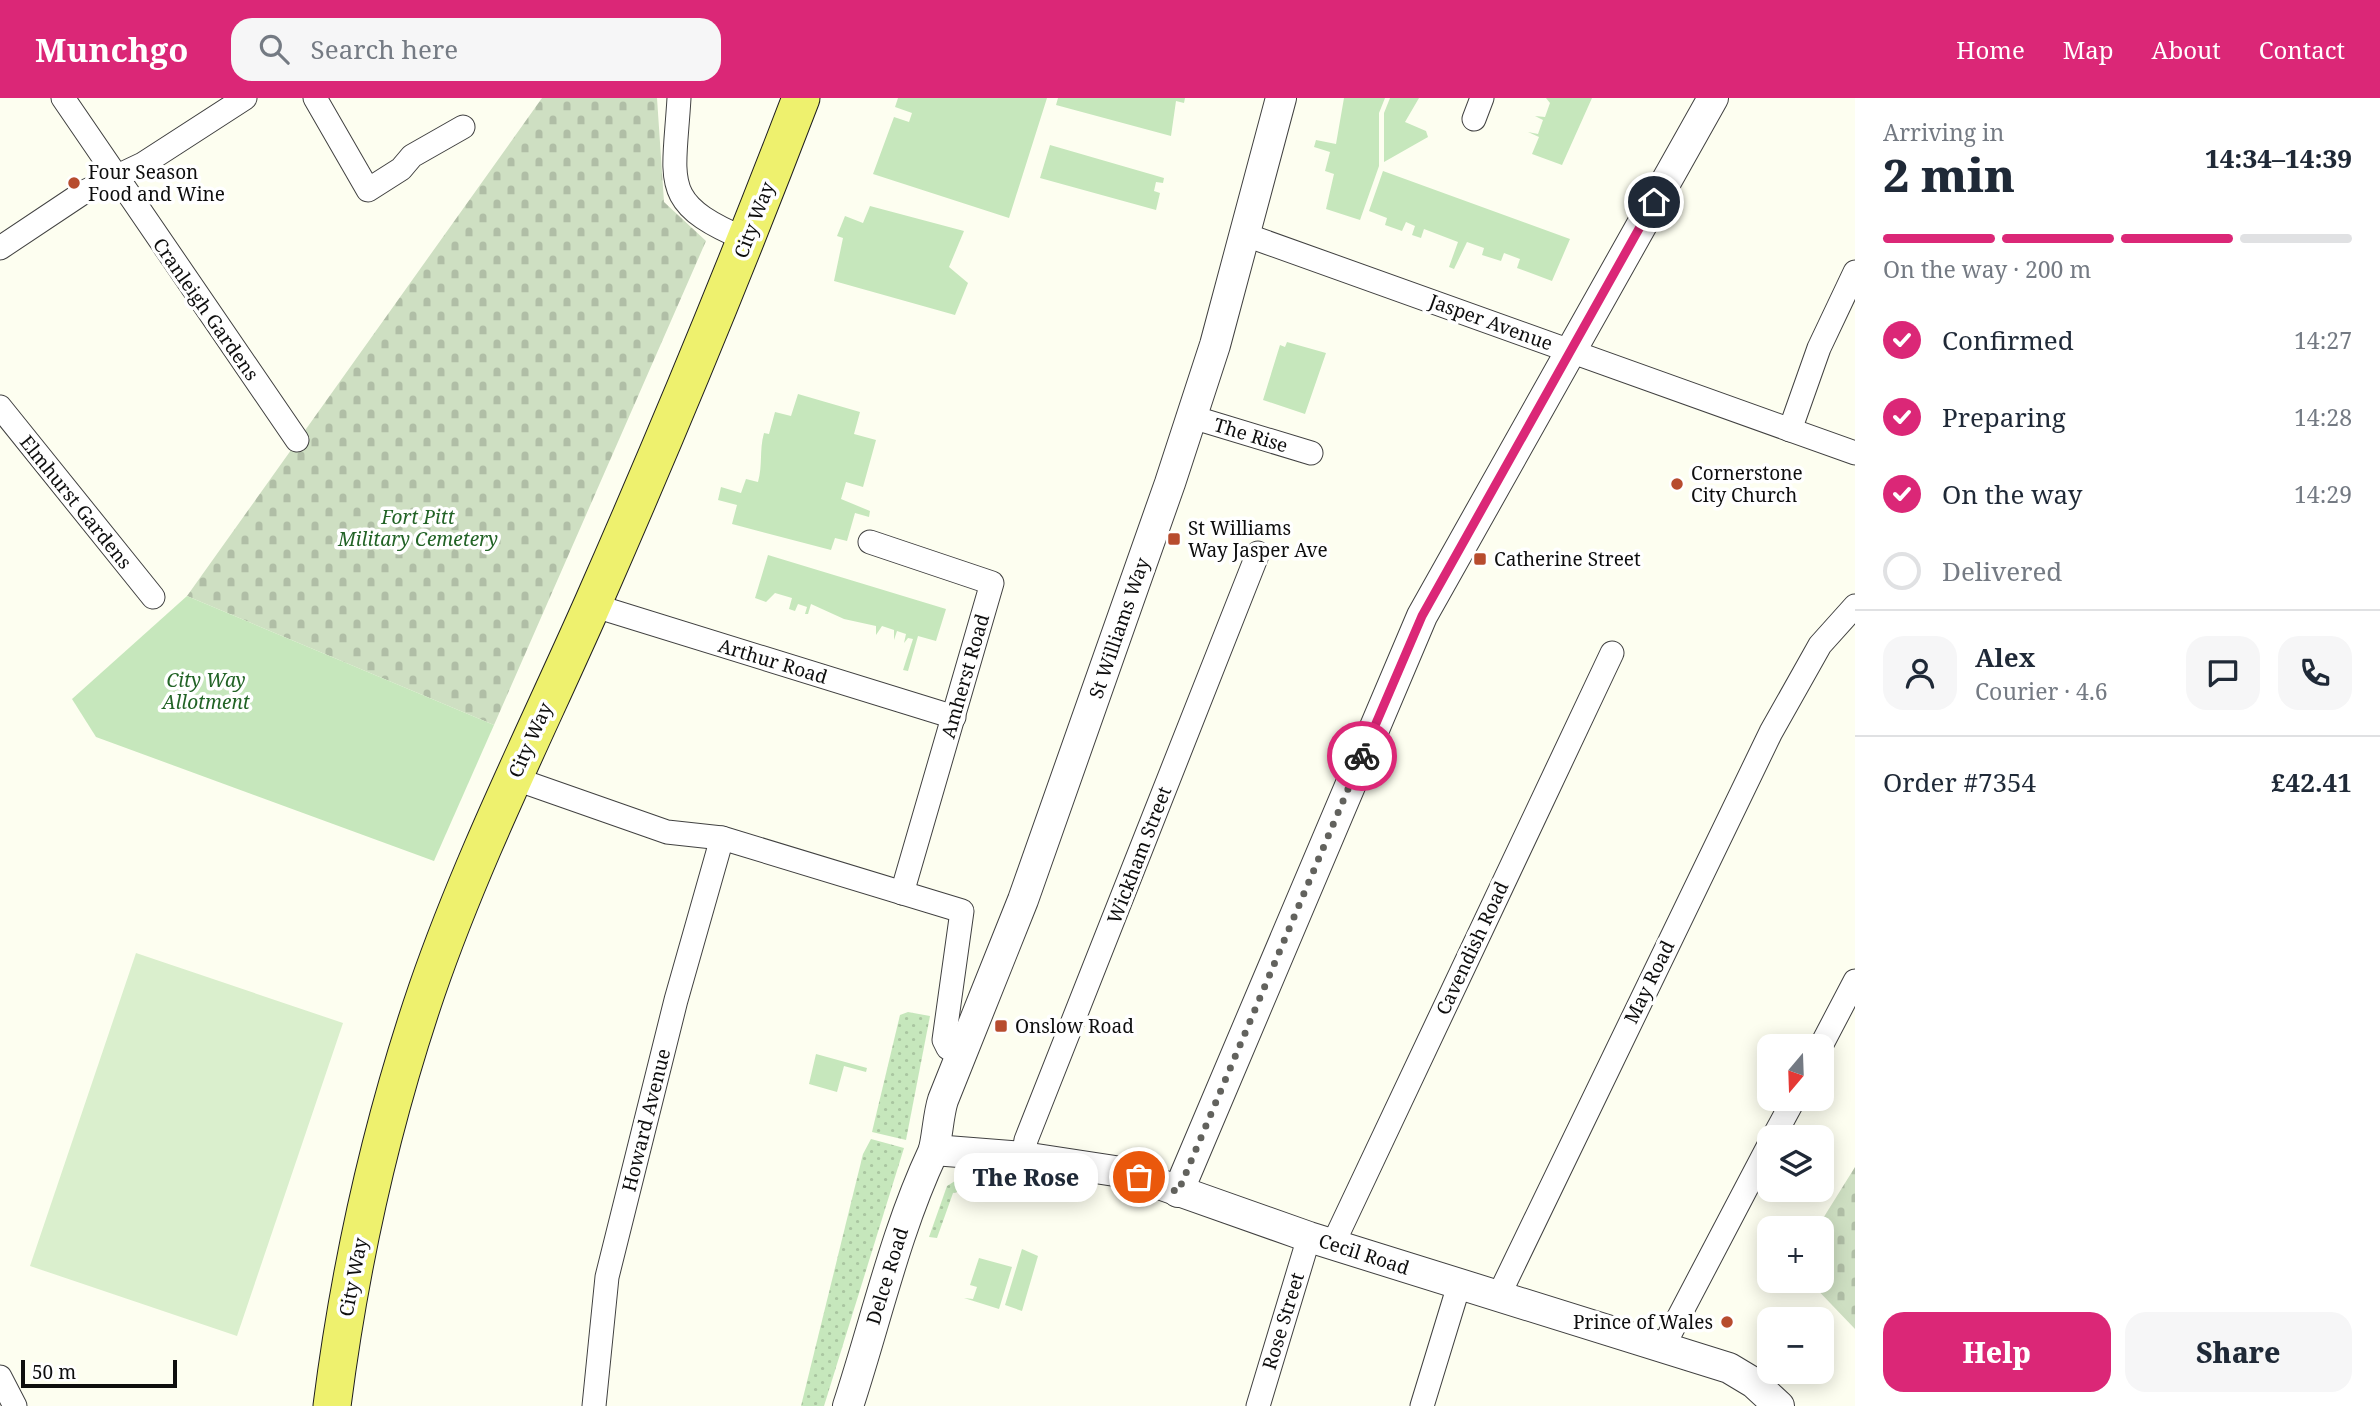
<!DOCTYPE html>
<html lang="en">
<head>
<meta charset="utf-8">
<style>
	body { margin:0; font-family:"Noto Serif",serif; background:#f6f6f7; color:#1f2937; height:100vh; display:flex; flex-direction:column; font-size:26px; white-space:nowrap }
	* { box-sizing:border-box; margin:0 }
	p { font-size:23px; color:#747a83 }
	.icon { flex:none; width:38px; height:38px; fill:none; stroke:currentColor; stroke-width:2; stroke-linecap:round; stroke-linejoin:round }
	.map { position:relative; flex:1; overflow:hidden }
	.drawer { display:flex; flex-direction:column; background:#fff; width:525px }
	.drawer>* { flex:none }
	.needle { width:46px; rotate:199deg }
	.tools { position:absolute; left:1757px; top:936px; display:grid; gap:14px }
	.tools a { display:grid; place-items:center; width:77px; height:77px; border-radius:14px; background:#fff; box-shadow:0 4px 18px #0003; font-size:35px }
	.scale { position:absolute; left:21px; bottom:18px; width:156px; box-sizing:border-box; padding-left:7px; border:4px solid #0e0e0e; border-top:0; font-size:19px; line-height:24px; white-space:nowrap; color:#0e0e0e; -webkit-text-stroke:5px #fff; paint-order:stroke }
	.pin { position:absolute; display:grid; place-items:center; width:60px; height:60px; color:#fff; margin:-30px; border:4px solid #fff; border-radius:50%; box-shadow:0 2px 7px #0007 }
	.courier { position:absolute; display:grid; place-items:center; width:70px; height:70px; margin:-35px; border:5px solid #db2777; border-radius:50%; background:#fff; color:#222; box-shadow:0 2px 9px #0007 }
	.bubble { position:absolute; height:49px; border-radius:21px; background:#fff; box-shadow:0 4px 18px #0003; font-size:23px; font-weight:800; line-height:49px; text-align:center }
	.overview em { font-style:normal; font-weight:800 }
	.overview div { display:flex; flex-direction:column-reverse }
	.overview { display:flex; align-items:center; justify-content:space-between; height:119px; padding:0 28px }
	h1 { font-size:46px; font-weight:800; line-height:52px }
	.bar { display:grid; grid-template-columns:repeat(4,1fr); gap:10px 7px; align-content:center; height:84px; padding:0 28px }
	.bar i { height:9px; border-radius:5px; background:#e0e1e3 }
	.bar .active { background:#db2777 }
	.bar p { grid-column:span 4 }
	.line { display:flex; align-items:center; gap:18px; padding:0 28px; border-top:2px solid #e0e1e3 }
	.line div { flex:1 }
	.round { display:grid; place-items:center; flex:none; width:74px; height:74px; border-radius:21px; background:#f6f6f7 }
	ol { padding:0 28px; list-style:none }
	li { display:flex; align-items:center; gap:21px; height:77px }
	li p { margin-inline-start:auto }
	li .icon { padding:7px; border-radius:50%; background:#db2777; color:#fff; stroke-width:4 }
	li:last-child { color:#747a83 }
	li i { width:38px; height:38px; border:4px solid #e0e1e3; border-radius:50% }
	.cta { display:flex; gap:14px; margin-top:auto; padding:14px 28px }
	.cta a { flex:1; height:80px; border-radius:21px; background:#db2777; color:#fff; font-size:28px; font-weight:800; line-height:80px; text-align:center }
	.cta a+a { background:#f6f6f7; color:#1f2937 }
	header { display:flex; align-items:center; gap:42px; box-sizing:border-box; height:98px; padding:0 35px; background:#db2777; color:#fff }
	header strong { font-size:33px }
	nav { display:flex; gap:38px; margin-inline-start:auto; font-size:24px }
	.search { width:490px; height:63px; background:#f6f6f7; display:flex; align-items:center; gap:18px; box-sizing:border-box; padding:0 24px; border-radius:21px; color:#747a83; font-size:26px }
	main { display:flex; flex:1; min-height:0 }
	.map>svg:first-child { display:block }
	.grass { fill:url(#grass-dots) }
	.cemetery { fill:url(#cemetery-stones) }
	.garden { fill:#c6e7bc }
	.pitch { fill:#daefcd }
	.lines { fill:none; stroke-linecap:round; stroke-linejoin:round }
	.minor-casing { stroke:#414141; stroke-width:25 }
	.tertiary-casing { stroke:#414141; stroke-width:32 }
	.primary-casing { stroke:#1f1f1f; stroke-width:39 }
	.minor { stroke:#fff; stroke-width:23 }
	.tertiary { stroke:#fff; stroke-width:30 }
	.primary { stroke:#eef16e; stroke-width:37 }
	.done { stroke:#62625d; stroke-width:7; stroke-dasharray:0 12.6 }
	.route { stroke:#db2777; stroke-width:9 }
	.poi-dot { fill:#b74c2e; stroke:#fff; stroke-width:2.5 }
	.labels { text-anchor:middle; stroke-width:7; stroke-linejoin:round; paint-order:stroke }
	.poi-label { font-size:19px; fill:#0e0e0e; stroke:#fff; text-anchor:start }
	.street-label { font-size:19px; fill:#0e0e0e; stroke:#fff }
	.park-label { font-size:19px; font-style:italic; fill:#226326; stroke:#fff }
</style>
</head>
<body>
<header>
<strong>Munchgo</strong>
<div class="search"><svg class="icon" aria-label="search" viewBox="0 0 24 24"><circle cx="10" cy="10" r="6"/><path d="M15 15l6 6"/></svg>Search here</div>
<nav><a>Home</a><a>Map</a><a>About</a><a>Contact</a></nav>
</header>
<main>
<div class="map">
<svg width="1855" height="1308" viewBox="0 0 1855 1308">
	<defs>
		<pattern id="grass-dots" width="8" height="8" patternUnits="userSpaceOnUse" patternTransform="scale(1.75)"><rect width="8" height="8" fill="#c6e7bc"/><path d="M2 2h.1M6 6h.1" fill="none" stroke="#a9c5a0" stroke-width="1.8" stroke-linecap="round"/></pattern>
		<pattern id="cemetery-stones" width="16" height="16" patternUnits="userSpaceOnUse" patternTransform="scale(1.75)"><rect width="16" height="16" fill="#cedfc2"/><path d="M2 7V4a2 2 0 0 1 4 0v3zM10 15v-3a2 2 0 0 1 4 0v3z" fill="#b0bea6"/></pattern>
	</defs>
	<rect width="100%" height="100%" fill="#fdfef0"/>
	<g class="grass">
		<path d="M 908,914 L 930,918 L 906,1042 L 872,1034 L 900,917 Z"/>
		<path d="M 871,1041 L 904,1050 L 824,1308 L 801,1308 L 863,1056 Z"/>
		<path d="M 978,1080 L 976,1090 L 953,1095 L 937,1140 L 929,1139 L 947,1088 L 955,1083 Z"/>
	</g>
	<g class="cemetery">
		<path d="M 542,0 L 657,0 L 664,104 L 706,143 L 494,627 L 187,498 Z"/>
		<path d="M 1855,1069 L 1855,1231 L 1809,1183 L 1822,1183 L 1822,1130 L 1817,1130 Z"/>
	</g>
	<g class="garden">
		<path d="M 898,0 L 1047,0 L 1009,120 L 873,76 L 894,19 L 909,24 L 912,15 L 895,9 Z"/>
		<path d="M 1058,0 L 1185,0 L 1184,5 L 1176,3 L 1171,38 L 1056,7 Z"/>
		<path d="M 1344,0 L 1385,0 L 1379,15 L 1379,68 L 1360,122 L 1326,111 L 1334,76 L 1325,73 L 1330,54 L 1314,49 L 1316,42 L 1336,46 Z"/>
		<path d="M 1390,0 L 1419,0 L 1405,24 L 1426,33 L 1428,39 L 1384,64 L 1384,15 Z"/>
		<path d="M 1546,0 L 1592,0 L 1562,67 L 1532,56 L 1539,39 L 1528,34 L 1538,36 L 1543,22 L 1535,18 L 1545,19 L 1550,5 Z"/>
		<path d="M 1050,47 L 1164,80 L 1163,85 L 1156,84 L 1154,93 L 1160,95 L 1156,112 L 1040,80 Z"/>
		<path d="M 1383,73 L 1570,141 L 1552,183 L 1517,170 L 1520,161 L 1504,155 L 1501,163 L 1482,157 L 1484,150 L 1467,144 L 1454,171 L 1449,169 L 1458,144 L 1424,131 L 1421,140 L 1412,137 L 1415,128 L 1406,124 L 1402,133 L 1385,127 L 1387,120 L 1369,113 Z"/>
		<path d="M 870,108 L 964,133 L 949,169 L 968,185 L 955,217 L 834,183 L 843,140 L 837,138 L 845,118 L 863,125 Z"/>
		<path d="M 1287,244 L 1326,255 L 1305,316 L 1263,302 L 1280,247 L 1285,249 Z"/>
		<path d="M 798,296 L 860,314 L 854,336 L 876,342 L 863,389 L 846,384 L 841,401 L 870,413 L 869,419 L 855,415 L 847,443 L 835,440 L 831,452 L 732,426 L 737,407 L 718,402 L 721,389 L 741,395 L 746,381 L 758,384 C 763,366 759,353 764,335 L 769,336 L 775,314 L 791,318 Z"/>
		<path d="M 768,457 L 946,511 L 936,543 L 918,538 L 908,573 L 903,572 L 913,541 L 908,540 L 904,545 L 906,536 L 897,533 L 894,542 L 894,532 L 882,528 L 876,537 L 876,528 L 844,521 L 811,506 L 808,516 L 805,516 L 807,509 L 798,506 L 795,513 L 789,511 L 792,500 L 775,495 L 766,504 L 755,500 Z"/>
		<path d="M 187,498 L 494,627 L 434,763 L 96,639 L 72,601 Z"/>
		<path d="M 816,956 L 867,970 L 866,974 L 844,968 L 837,994 L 809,986 Z"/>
		<path d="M 1022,1151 L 1038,1158 L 1022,1213 L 1005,1207 Z"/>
		<path d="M 979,1160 L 1012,1169 L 999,1211 L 964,1200 L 973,1201 L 977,1189 L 970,1187 Z"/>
	</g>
	<path class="pitch" d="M 136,855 L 343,925 L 237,1238 L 30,1168 Z"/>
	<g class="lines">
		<g class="minor-casing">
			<g id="minor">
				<path d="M 63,0 L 297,342"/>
				<path d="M 315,0 L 368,92 L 401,71 L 412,58 L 463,29"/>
				<path d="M 679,0 C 674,86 659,105 747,142"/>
				<path d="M 1474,21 L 1482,0"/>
				<path d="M 1246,137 L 1855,355"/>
				<path d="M 0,150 L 84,94 L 143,66 L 245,0"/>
				<path d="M 0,309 L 153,499"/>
				<path d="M 1192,319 L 1311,355"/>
				<path d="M 1790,332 L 1819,250 L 1855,174"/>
				<path d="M 870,444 L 992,485 L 902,795"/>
				<path d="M 592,507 L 954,619"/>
				<path d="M 513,680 L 667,734 L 722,740 L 962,813 L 944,942 L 948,950 L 962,957"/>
				<path d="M 1821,948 L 1855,883"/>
				<path d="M 1773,1040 L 1794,1001"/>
				<path d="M 1023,1059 L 1026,1042 L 1258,455"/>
				<path d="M 1333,1146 L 1612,555"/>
				<path d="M 1498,1199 L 1771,634 L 1820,547 L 1855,508"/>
				<path d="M 1662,1251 L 1769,1047"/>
				<path d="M 0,1279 L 15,1308"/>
				<path d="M 594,1308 L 607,1179 L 676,902 L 722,740"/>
				<path d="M 1258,1308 L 1309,1139"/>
				<path d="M 1422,1308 L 1459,1187"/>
			</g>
		</g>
		<g class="tertiary-casing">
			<g id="tertiary">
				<path d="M 934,1052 L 1023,1059 L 1128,1075 L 1309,1139 L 1729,1270 L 1754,1285 L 1779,1308"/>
				<path d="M 1178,1094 L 1422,518 L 1713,0"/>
				<path d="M 848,1308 C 876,1223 895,1135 933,1054 C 937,1044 938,1017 943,1002 L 1023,802 L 1170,385 L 1215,247 L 1281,0"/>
			</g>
		</g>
		<g class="primary-casing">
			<path id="primary" d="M 332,1308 C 350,1167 381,1027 427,892 C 473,759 536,634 593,505 C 666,339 736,170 801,0"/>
		</g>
		<use href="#minor" class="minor"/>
		<use href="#tertiary" class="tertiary"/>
		<use href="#primary" class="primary"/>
	</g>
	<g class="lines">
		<path class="done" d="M 1139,1079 L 1178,1094 L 1362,658"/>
		<path class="route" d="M 1362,658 L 1422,518 L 1654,104"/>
	</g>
	<g class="poi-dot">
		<circle cx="74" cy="85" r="7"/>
		<circle cx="1677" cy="386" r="7"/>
		<rect x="1167" y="434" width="14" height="14" rx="3.5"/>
		<rect x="1473" y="454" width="14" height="14" rx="3.5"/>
		<rect x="994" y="921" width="14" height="14" rx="3.5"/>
		<circle cx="1727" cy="1224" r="7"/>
	</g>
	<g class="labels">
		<g class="poi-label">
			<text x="88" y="81">Four Season<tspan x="88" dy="22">Food and Wine</tspan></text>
			<text x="1691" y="382">Cornerstone<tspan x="1691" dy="22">City Church</tspan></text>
			<text x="1188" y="437">St Williams<tspan x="1188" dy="22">Way Jasper Ave</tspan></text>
			<text x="1494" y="468">Catherine Street</text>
			<text x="1015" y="935">Onslow Road</text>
			<text x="1713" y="1231" text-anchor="end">Prince of Wales</text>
		</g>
		<g class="street-label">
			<text transform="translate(754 122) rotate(-69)" y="7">City Way</text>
			<text transform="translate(206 211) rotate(55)" y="7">Cranleigh Gardens</text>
			<text transform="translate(1491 224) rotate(20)" y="7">Jasper Avenue</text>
			<text transform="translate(1251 337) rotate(17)" y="7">The Rise</text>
			<text transform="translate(76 404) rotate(51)" y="7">Elmhurst Gardens</text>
			<text transform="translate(1119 530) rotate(-71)" y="7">St Williams Way</text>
			<text transform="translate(773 563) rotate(17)" y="7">Arthur Road</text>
			<text transform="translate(965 578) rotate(-74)" y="7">Amherst Road</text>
			<text transform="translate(530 642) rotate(-66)" y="7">City Way</text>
			<text transform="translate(1139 757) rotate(-69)" y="7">Wickham Street</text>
			<text transform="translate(1472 850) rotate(-65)" y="7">Cavendish Road</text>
			<text transform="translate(1649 884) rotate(-64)" y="7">May Road</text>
			<text transform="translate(646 1022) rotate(-76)" y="7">Howard Avenue</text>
			<text transform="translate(1364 1156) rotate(18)" y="7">Cecil Road</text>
			<text transform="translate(887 1178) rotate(-73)" y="7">Delce Road</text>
			<text transform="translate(353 1179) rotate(-79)" y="7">City Way</text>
			<text transform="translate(1283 1223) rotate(-73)" y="7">Rose Street</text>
		</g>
		<g class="park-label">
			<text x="418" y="426">Fort Pitt<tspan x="418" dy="22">Military Cemetery</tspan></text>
			<text x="206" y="589">City Way<tspan x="206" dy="22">Allotment</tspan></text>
		</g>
	</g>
</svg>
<div class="tools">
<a><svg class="needle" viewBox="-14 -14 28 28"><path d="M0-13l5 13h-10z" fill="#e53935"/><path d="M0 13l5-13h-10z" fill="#747a83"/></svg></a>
<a><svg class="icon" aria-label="layers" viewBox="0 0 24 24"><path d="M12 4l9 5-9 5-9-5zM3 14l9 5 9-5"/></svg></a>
<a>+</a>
<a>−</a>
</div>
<div class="scale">50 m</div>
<div class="pin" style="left:1139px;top:1079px;background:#ea580c"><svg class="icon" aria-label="bag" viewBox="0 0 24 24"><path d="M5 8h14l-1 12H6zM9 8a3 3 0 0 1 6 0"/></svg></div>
<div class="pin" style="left:1654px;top:104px;background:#1f2937"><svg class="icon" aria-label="home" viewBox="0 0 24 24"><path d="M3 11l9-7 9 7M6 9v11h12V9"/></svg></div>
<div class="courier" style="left:1362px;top:658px"><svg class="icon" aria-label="bike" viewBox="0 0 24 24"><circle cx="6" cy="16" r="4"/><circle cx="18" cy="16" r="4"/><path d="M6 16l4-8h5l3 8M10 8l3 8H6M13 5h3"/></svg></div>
<div class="bubble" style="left:954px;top:1055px;width:144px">The Rose</div>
</div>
<section class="drawer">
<div class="overview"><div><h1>2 min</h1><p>Arriving in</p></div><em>14:34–14:39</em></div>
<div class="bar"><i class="active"></i><i class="active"></i><i class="active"></i><i></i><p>On the way · 200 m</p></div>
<ol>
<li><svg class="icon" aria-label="check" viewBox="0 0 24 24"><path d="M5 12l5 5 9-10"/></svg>Confirmed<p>14:27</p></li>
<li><svg class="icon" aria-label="check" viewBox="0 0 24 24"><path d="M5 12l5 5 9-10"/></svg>Preparing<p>14:28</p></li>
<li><svg class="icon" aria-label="check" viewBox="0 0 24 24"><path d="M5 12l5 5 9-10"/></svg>On the way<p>14:29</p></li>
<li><i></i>Delivered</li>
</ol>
<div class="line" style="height:126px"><a class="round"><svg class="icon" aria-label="person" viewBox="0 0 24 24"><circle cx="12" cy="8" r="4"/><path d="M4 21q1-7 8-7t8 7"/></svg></a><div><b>Alex</b><p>Courier · 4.6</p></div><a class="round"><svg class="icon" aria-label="chat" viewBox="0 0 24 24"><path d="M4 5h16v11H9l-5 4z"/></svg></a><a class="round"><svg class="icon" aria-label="phone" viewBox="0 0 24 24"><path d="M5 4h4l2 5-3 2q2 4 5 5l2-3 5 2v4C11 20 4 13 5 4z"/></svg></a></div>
<div class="line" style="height:91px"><div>Order #7354</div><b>£42.41</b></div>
<div class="cta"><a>Help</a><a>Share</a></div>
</section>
</main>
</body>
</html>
